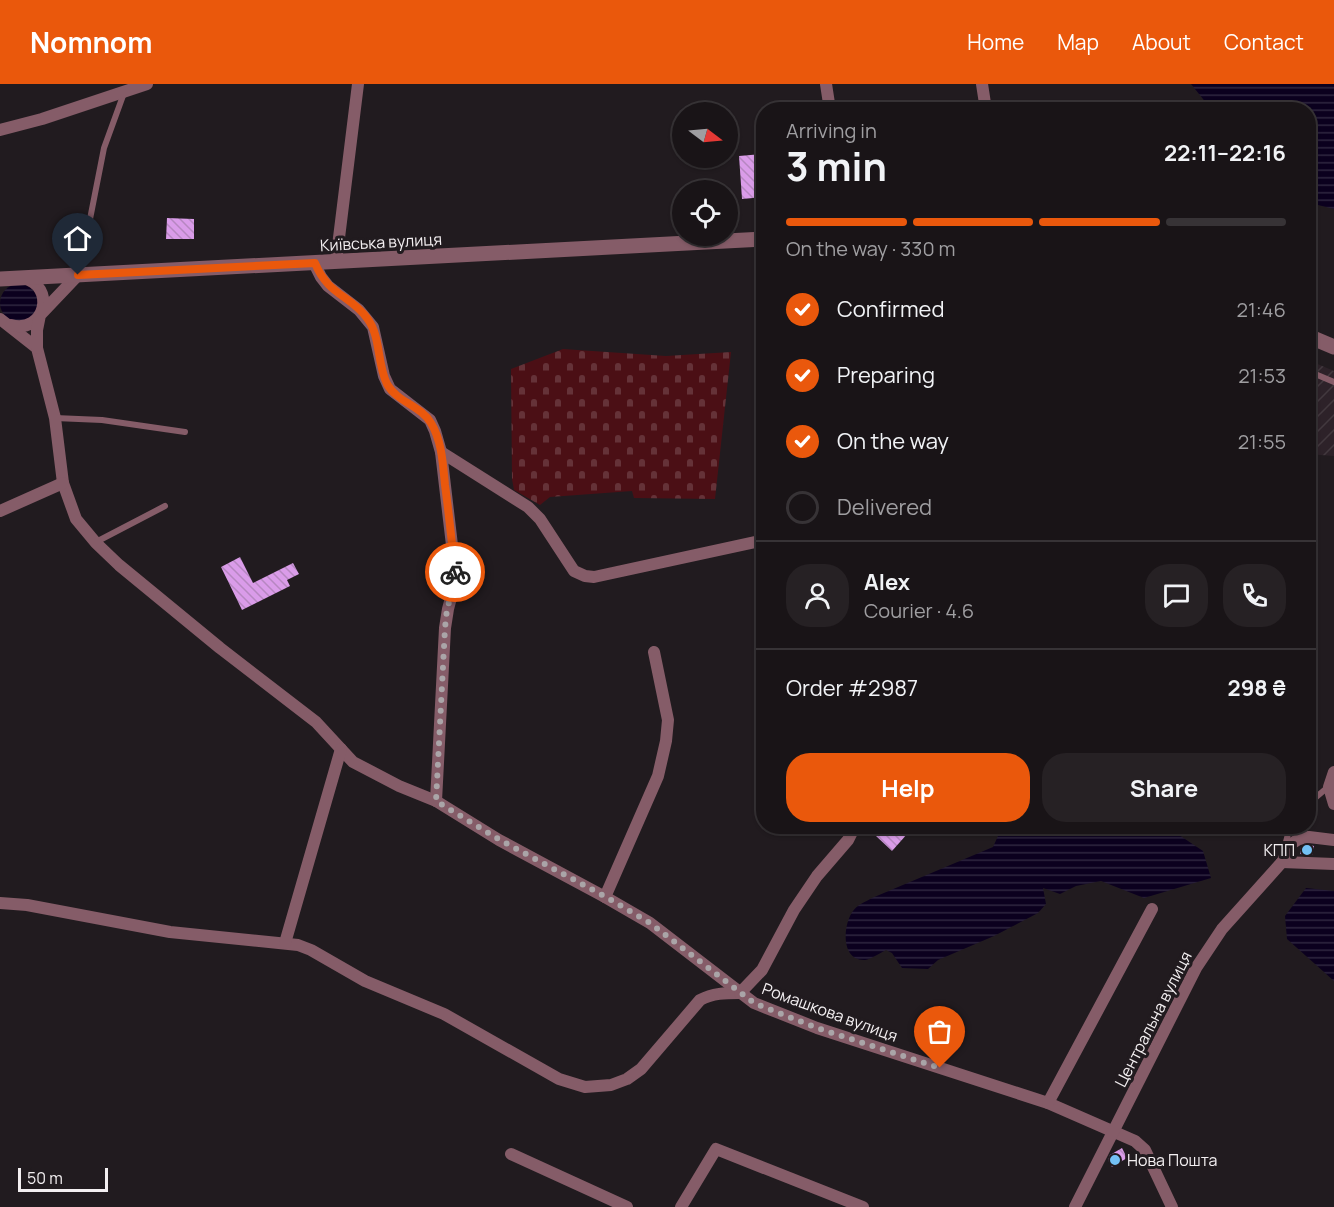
<!DOCTYPE html>
<html lang="en">
<head>
<meta charset="utf-8">
<style>
	body { margin:0; font-family:Manrope,sans-serif; background:#262124; color:#f1f3f6; height:100vh; display:flex; flex-direction:column; font-size:22px; white-space:nowrap }
	* { box-sizing:border-box; margin:0 }
	p { font-size:20px; color:#9f9ea1 }
	.icon { flex:none; width:33px; height:33px; fill:none; stroke:currentColor; stroke-width:2; stroke-linecap:round; stroke-linejoin:round }
	.map { position:relative; flex:1; overflow:hidden }
	.side { position:absolute; left:756px; top:18px; width:560px; height:732px; display:flex; flex-direction:column; background:#191417; border-radius:24px; box-shadow:0 2px 4px #0004,0 0 0 2px #373336 }
	.side>* { flex:none }
	.needle { width:39px; rotate:106deg }
	.tools { position:absolute; left:672px; top:18px; display:grid; gap:12px }
	.tools a { display:grid; place-items:center; width:66px; height:66px; border-radius:50%; background:#191417; box-shadow:0 2px 4px #0004,0 0 0 2px #373336; font-size:30px }
	.scale { position:absolute; left:18px; bottom:15px; width:90px; box-sizing:border-box; padding-left:6px; border:3px solid #f3eff1; border-top:0; font-size:16px; line-height:21px; white-space:nowrap; color:#f3eff1; -webkit-text-stroke:4px #211b1f; paint-order:stroke }
	.pin { position:absolute; display:grid; place-items:center; width:51px; height:51px; color:#fff; margin:-62px -26px; border-radius:50% 50% 50% 0; rotate:-45deg; box-shadow:0 0 6px #0007 }
	.pin .icon { rotate:45deg }
	.courier { position:absolute; display:grid; place-items:center; width:60px; height:60px; margin:-30px; border:4px solid #ea580c; border-radius:50%; background:#fff; color:#222; box-shadow:0 2px 8px #0007 }
	.summary em { font-style:normal; font-weight:700 }
	.summary div { display:flex; flex-direction:column-reverse }
	.summary { display:flex; align-items:center; justify-content:space-between; height:102px; padding:0 30px }
	h1 { font-size:39px; font-weight:700; line-height:45px }
	.bar { display:grid; grid-template-columns:repeat(4,1fr); gap:9px 6px; align-content:center; height:72px; padding:0 30px }
	.bar i { height:8px; border-radius:4px; background:#373336 }
	.bar .active { background:#ea580c }
	.bar p { grid-column:span 4 }
	.line { display:flex; align-items:center; gap:15px; padding:0 30px; border-top:2px solid #373336 }
	.line div { flex:1 }
	.round { display:grid; place-items:center; flex:none; width:63px; height:63px; border-radius:24px; background:#262124 }
	ol { padding:0 30px; list-style:none }
	li { display:flex; align-items:center; gap:18px; height:66px }
	li p { margin-inline-start:auto }
	li .icon { padding:6px; border-radius:50%; background:#ea580c; color:#fff; stroke-width:4 }
	li:last-child { color:#9f9ea1 }
	li i { width:33px; height:33px; border:3px solid #373336; border-radius:50% }
	.button { display:flex; gap:12px; margin-top:auto; padding:12px 30px }
	.button a { flex:1; height:69px; border-radius:24px; background:#ea580c; color:#fff; font-size:24px; font-weight:700; line-height:69px; text-align:center }
	.button a+a { background:#262124; color:#f1f3f6 }
	header { display:flex; align-items:center; gap:36px; box-sizing:border-box; height:84px; padding:0 30px; background:#ea580c; color:#fff }
	header strong { font-size:28px }
	nav { display:flex; gap:33px; margin-inline-start:auto; font-size:21px }
	.map>svg:first-child { display:block }
	.industrial { fill:url(#industrial-furrows) }
	.cemetery { fill:url(#cemetery-stones) }
	.water { fill:url(#water-rules) }
	.building { fill:url(#building-back-hatch) }
	.lines { fill:none; stroke-linecap:round; stroke-linejoin:round }
	.service { stroke:#855c68; stroke-width:6 }
	.minor { stroke:#855c68; stroke-width:12 }
	.tertiary { stroke:#855c68; stroke-width:15 }
	.done { stroke:#aaa5a8; stroke-width:6; stroke-dasharray:0 10.8 }
	.route { stroke:#ea580c; stroke-width:8 }
	.poi-dot { fill:#73c1f5; stroke:#211b1f; stroke-width:2 }
	.labels { text-anchor:middle; stroke-width:6; stroke-linejoin:round; paint-order:stroke }
	.street-label { font-size:16px; fill:#f3eff1; stroke:#211b1f }
	.poi-label { font-size:16px; fill:#f3eff1; stroke:#211b1f; text-anchor:end }
</style>
</head>
<body>
<header>
<strong>Nomnom</strong>
<nav><a>Home</a><a>Map</a><a>About</a><a>Contact</a></nav>
</header>
<div class="map">
<svg width="1334" height="1123" viewBox="0 0 1334 1123">
	<defs>
		<pattern id="industrial-furrows" width="10" height="10" patternUnits="userSpaceOnUse" patternTransform="scale(1.5)"><rect width="10" height="10" fill="#2d2229"/><path d="M-1 1l2-2M0 10L10 0M9 11l2-2" fill="none" stroke="#42383e"/></pattern>
		<pattern id="cemetery-stones" width="16" height="16" patternUnits="userSpaceOnUse" patternTransform="scale(1.5)"><rect width="16" height="16" fill="#4b0f15"/><path d="M2 7V4a2 2 0 0 1 4 0v3zM10 15v-3a2 2 0 0 1 4 0v3z" fill="#653238"/></pattern>
		<pattern id="water-rules" width="6" height="5" patternUnits="userSpaceOnUse" patternTransform="scale(1.5)"><rect width="6" height="5" fill="#0b001e"/><path d="M0 2.5h6" fill="none" stroke="#2f263f"/></pattern>
		<pattern id="building-back-hatch" width="6" height="6" patternUnits="userSpaceOnUse" patternTransform="scale(1.5)"><rect width="6" height="6" fill="#da9ce9"/><path d="M-1 5l2 2M0 0l6 6M5-1l2 2" fill="none" stroke="#b687c1"/></pattern>
	</defs>
	<rect width="100%" height="100%" fill="#211b1f"/>
	<path class="industrial" d="M 1308,276 L 1334,287 L 1334,372 L 1308,370 Z"/>
	<path class="cemetery" d="M 563,265 L 666,272 L 731,268 L 715,415 L 634,414 L 632,407 L 550,413 L 540,421 L 514,406 L 512,395 L 511,285 Z"/>
	<g class="water">
		<path d="M 1191,0 L 1334,0 L 1334,125 L 1314,120 L 1308,116 L 1308,26 L 1211,25 Z"/>
		<circle cx="19" cy="219" r="19"/>
		<path d="M 1055,742 L 1167,743 L 1203,767 L 1211,794 L 1144,814 L 1101,797 L 1076,802 L 1060,810 L 1043,804 L 1046,820 L 1038,829 L 994,852 L 938,876 L 928,885 L 902,884 L 892,869 L 886,866 C 880,869 871,875 865,876 C 840,877 843,840 853,827 C 857,821 865,818 872,814 L 993,763 L 998,752 L 1030,746 L 1050,749 Z"/>
		<path d="M 1306,804 L 1334,807 L 1334,897 L 1287,855 L 1285,832 Z"/>
	</g>
	<g class="building">
		<path d="M 762,70 L 764,113 L 742,115 L 739,72 Z"/>
		<path d="M 167,134 L 194,135 L 194,155 L 166,155 Z"/>
		<path d="M 240,473 L 253,499 L 293,479 L 299,490 L 287,496 L 290,502 L 242,526 L 221,483 Z"/>
		<path d="M 882,742 L 901,742 L 908,749 L 892,767 L 875,751 Z"/>
		<path d="M 1309,761 L 1314,762 L 1312,771 L 1300,770 L 1301,763 Z"/>
		<path d="M 1122,1064 L 1127,1074 L 1112,1083 L 1108,1076 L 1110,1071 Z"/>
	</g>
	<g class="lines">
		<g class="service">
			<path d="M 79,191 L 104,64 L 124,9"/>
			<path d="M 1308,273 L 1315,255"/>
			<path d="M 1308,287 L 1334,298"/>
			<path d="M 55,334 L 102,336 L 185,348"/>
			<path d="M 96,458 L 165,422"/>
			<path d="M 1308,720 L 1328,703"/>
			<path d="M 1285,762 L 1290,742"/>
		</g>
		<g class="minor">
			<path d="M 826,0 L 830,26"/>
			<path d="M 982,0 L 986,26"/>
			<path d="M 0,46 L 42,35 L 147,0"/>
			<path d="M 336,178 L 358,0"/>
			<path d="M 314,179 L 321,193 L 328,202 L 359,226 L 373,243 L 384,292 L 390,305 L 430,336 L 435,347 L 441,368 L 456,495 L 448,525 L 445,544 L 436,717"/>
			<path d="M 0,235 L 37,264 L 55,334 L 63,399 L 76,435 L 96,459 L 119,481 L 220,564 L 316,638 L 353,678 L 399,702 L 436,717 L 499,756 L 605,813 L 650,839 L 754,919 L 817,944 L 1048,1019 L 1135,1057 L 1145,1066 L 1172,1123"/>
			<path d="M 11,241 C 45,250 57,202 23,194"/>
			<path d="M 37,264 L 37,246 L 40,231 L 78,191"/>
			<path d="M 441,368 L 528,423 L 540,435 L 574,487 L 585,492 L 594,493 L 764,456"/>
			<path d="M 0,427 L 63,399"/>
			<path d="M 1334,688 L 1329,703 L 1334,720"/>
			<path d="M 1282,778 L 1334,780"/>
			<path d="M 605,813 L 658,692 L 666,657 L 668,636 L 654,568"/>
			<path d="M 0,819 L 27,821 L 170,848 L 298,861 L 311,866 L 365,897 L 444,930 L 559,995 L 585,1003 L 611,1001 L 627,995 L 641,985 L 700,916 C 713,909 725,909 740,909"/>
			<path d="M 285,859 L 341,665"/>
			<path d="M 740,909 L 762,886 L 794,826 L 817,792 L 848,756 L 855,742"/>
			<path d="M 1048,1019 L 1152,825"/>
			<path d="M 511,1070 L 627,1123"/>
			<path d="M 681,1123 L 716,1065 L 863,1123"/>
			<path d="M 1075,1123 L 1196,884 L 1222,845 L 1282,778 L 1291,760 L 1299,755 L 1309,753 L 1334,756"/>
		</g>
		<g class="tertiary">
			<path d="M 0,195 L 764,155"/>
			<path d="M 1308,252 L 1334,263"/>
		</g>
	</g>
	<g class="lines">
		<path class="done" d="M 455,488 L 456,495 L 447,525 L 445,544 L 436,717 L 500,756 L 606,813 L 650,839 L 754,919 L 817,944 L 940,984"/>
		<path class="route" d="M 78,191 L 315,179 C 328,211 350,211 367,234 C 381,252 377,280 387,300 C 397,318 421,322 431,339 C 442,357 443,381 445,401 C 449,430 452,459 455,488"/>
	</g>
	<g class="poi-dot">
		<circle cx="1307" cy="766" r="6"/>
		<circle cx="1115" cy="1076" r="6"/>
	</g>
	<g class="labels">
		<g class="street-label">
			<text transform="translate(381 158) rotate(-3)" y="6">Київська вулиця</text>
			<text transform="translate(830 928) rotate(20)" y="6">Ромашкова вулиця</text>
			<text transform="translate(1153 935) rotate(-63)" y="6">Центральна вулиця</text>
		</g>
		<g class="poi-label">
			<text x="1295" y="772">КПП</text>
			<text x="1127" y="1082" text-anchor="start">Нова Пошта</text>
		</g>
	</g>
</svg>
<div class="tools">
<a><svg class="needle" viewBox="-14 -14 28 28"><path d="M0-13l5 13h-10z" fill="#e53935"/><path d="M0 13l5-13h-10z" fill="#9f9ea1"/></svg></a>
<a><svg class="icon" aria-label="locate" viewBox="0 0 24 24"><circle cx="12" cy="12" r="6"/><path d="M12 2v4M12 18v4M2 12h4M18 12h4"/></svg></a>
</div>
<div class="scale">50 m</div>
<div class="pin" style="left:940px;top:984px;background:#ea580c"><svg class="icon" aria-label="bag" viewBox="0 0 24 24"><path d="M5 8h14l-1 12H6zM9 8a3 3 0 0 1 6 0"/></svg></div>
<div class="pin" style="left:78px;top:191px;background:#1f2937"><svg class="icon" aria-label="home" viewBox="0 0 24 24"><path d="M3 11l9-7 9 7M6 9v11h12V9"/></svg></div>
<div class="courier" style="left:455px;top:488px"><svg class="icon" aria-label="bike" viewBox="0 0 24 24"><circle cx="6" cy="16" r="4"/><circle cx="18" cy="16" r="4"/><path d="M6 16l4-8h5l3 8M10 8l3 8H6M13 5h3"/></svg></div>
<section class="side">
<div class="summary"><div><h1>3 min</h1><p>Arriving in</p></div><em>22:11–22:16</em></div>
<div class="bar"><i class="active"></i><i class="active"></i><i class="active"></i><i></i><p>On the way · 330 m</p></div>
<ol>
<li><svg class="icon" aria-label="check" viewBox="0 0 24 24"><path d="M5 12l5 5 9-10"/></svg>Confirmed<p>21:46</p></li>
<li><svg class="icon" aria-label="check" viewBox="0 0 24 24"><path d="M5 12l5 5 9-10"/></svg>Preparing<p>21:53</p></li>
<li><svg class="icon" aria-label="check" viewBox="0 0 24 24"><path d="M5 12l5 5 9-10"/></svg>On the way<p>21:55</p></li>
<li><i></i>Delivered</li>
</ol>
<div class="line" style="height:108px"><a class="round"><svg class="icon" aria-label="person" viewBox="0 0 24 24"><circle cx="12" cy="8" r="4"/><path d="M4 21q1-7 8-7t8 7"/></svg></a><div><b>Alex</b><p>Courier · 4.6</p></div><a class="round"><svg class="icon" aria-label="chat" viewBox="0 0 24 24"><path d="M4 5h16v11H9l-5 4z"/></svg></a><a class="round"><svg class="icon" aria-label="phone" viewBox="0 0 24 24"><path d="M5 4h4l2 5-3 2q2 4 5 5l2-3 5 2v4C11 20 4 13 5 4z"/></svg></a></div>
<div class="line" style="height:78px"><div>Order #2987</div><b>298 ₴</b></div>
<div class="button"><a>Help</a><a>Share</a></div>
</section>
</div>
</body>
</html>
